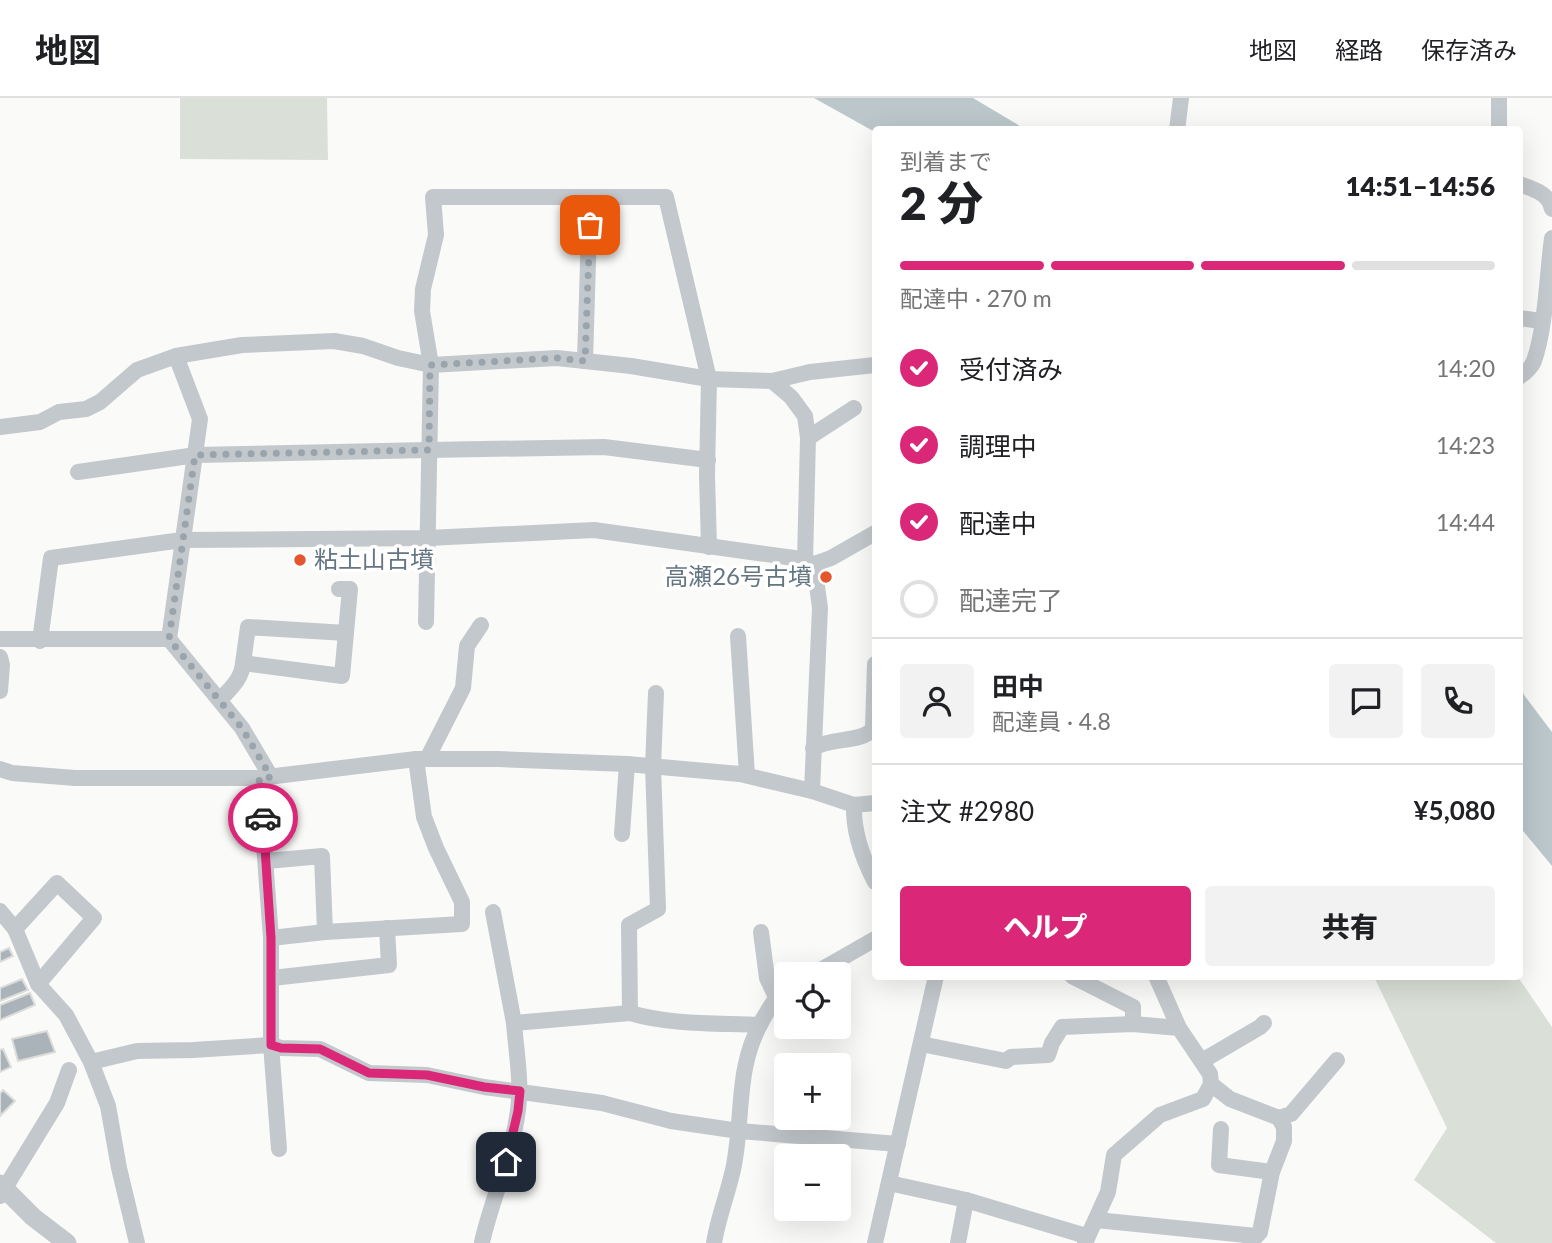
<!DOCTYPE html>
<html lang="ja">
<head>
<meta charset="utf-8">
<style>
	body { margin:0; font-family:Lato,"Noto Sans JP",sans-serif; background:#f2f2f2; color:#202124; height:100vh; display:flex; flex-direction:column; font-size:26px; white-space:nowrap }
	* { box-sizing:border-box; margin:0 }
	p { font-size:23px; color:#757577 }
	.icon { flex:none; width:38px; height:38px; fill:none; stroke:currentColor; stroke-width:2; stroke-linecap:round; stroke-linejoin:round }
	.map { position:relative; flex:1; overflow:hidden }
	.sheet { position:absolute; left:872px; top:28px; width:651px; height:854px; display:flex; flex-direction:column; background:#fff; border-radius:7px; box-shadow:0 7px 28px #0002 }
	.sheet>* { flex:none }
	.tools { position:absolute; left:774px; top:864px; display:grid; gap:14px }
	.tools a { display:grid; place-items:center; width:77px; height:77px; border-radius:7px; background:#fff; box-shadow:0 7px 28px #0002; font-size:35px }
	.pin { position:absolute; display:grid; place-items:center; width:60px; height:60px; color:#fff; margin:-30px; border-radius:14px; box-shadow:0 4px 10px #0006 }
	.courier { position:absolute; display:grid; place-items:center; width:70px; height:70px; margin:-35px; border:5px solid #db2777; border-radius:50%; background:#fff; color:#222; box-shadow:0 2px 9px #0007 }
	.overview em { font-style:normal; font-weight:800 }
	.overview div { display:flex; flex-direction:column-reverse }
	.overview { display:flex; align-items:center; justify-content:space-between; height:119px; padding:0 28px }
	h1 { font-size:46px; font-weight:800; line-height:52px }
	.bar { display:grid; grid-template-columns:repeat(4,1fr); gap:10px 7px; align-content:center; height:84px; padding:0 28px }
	.bar i { height:9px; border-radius:5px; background:#e0e0e0 }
	.bar .on { background:#db2777 }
	.bar p { grid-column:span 4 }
	.line { display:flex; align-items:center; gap:18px; padding:0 28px; border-top:2px solid #e0e0e0 }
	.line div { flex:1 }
	.round { display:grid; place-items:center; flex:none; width:74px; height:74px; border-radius:7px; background:#f2f2f2 }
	ol { padding:0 28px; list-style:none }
	li { display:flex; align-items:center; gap:21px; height:77px }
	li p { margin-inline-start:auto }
	li .icon { padding:7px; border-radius:50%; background:#db2777; color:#fff; stroke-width:4 }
	li:last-child { color:#757577 }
	li i { width:38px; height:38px; border:4px solid #e0e0e0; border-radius:50% }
	.primary-button { display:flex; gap:14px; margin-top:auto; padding:14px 28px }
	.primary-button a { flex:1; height:80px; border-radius:7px; background:#db2777; color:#fff; font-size:28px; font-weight:800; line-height:80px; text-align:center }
	.primary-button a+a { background:#f2f2f2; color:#202124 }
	header { display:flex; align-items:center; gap:42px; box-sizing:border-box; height:98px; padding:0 35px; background:#fff; border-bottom:2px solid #e0e0e0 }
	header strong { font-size:33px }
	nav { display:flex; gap:38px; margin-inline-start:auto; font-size:24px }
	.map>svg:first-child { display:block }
	.green { fill:#dadfd7 }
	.water { fill:#bbc7cb }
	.building { fill:#aab3b9; stroke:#dcdcda; stroke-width:2 }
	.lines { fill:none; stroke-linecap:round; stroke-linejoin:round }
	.minor { stroke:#c3c8cc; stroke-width:16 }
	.tertiary { stroke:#c3c8cc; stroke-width:19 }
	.done { stroke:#99a4ac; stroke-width:7; stroke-dasharray:0 12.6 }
	.route { stroke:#db2777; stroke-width:9 }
	.poi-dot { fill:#e4572e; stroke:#fff; stroke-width:2.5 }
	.labels { text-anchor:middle; stroke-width:7; stroke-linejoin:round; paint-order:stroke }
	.poi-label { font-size:24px; fill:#657683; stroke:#fff; text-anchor:start }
</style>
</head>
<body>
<header>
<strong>地図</strong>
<nav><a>地図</a><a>経路</a><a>保存済み</a></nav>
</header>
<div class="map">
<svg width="1552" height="1145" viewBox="0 0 1552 1145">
	<rect width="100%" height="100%" fill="#fafaf8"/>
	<g class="green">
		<path d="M 180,0 L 327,0 L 328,62 L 180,61 Z"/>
		<path d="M 1374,879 L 1518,879 L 1552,929 L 1552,1145 L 1496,1145 L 1414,1082 L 1447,1030 Z"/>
	</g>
	<g class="water">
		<path d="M 814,0 L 973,0 L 1025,31 L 875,32 L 875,34 Z"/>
		<path d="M 1519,583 L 1524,597 L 1552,634 L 1552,768 L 1519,728 Z"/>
	</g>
	<g class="building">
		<path d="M 9,850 L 13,858 L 0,864 L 0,854 Z"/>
		<path d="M 22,881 L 28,892 L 0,903 L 0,890 Z"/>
		<path d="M 30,895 L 35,907 L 0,922 L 0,907 Z"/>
		<path d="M 47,933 L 55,954 L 18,963 L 12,941 Z"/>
		<path d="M 3,951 L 11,969 L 0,974 L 0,952 Z"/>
		<path d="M 3,992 L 15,1003 L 0,1018 L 0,996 Z"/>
	</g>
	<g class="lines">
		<g class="minor">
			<path d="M 1177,32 L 1181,0"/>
			<path d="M 1499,32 L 1499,0"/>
			<path d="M 1519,86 C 1533,91 1549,95 1552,111"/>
			<path d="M 1519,220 L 1541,223"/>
			<path d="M 585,263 L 590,99"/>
			<path d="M 1519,279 C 1525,275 1531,270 1534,263 C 1546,228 1547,177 1552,140"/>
			<path d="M 772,283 L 791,299 L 805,318 L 808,340 L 805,463"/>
			<path d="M 0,329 L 40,324 L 59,314 L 86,311 L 100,304 L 137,272 L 176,258 L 242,247 L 334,243 L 363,248 L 398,260 L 431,267 L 557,260 L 631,268 L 709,281 L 772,283 L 810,274 L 875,267"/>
			<path d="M 808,340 L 854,310"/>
			<path d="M 78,374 L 196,357 L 429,352 L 604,349 L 708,362"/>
			<path d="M 426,524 L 431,267 L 422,213 L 423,191 L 436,137 L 433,99 L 666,99 L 709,281 L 707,377 L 709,449"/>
			<path d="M 738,538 L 747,677"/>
			<path d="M 0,541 L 169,541 L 242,630 L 271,679"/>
			<path d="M 169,541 L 200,321 L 176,258"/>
			<path d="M 40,543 L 51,460 L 182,442 L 428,440 L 594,432 L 794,460 L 814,466 L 831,460 L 875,435"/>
			<path d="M 0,559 L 2,567 L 0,593"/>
			<path d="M 243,565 L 248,529 L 346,535"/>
			<path d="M 656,595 L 653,668 L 658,811 L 629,827 L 630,915 C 671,927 717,925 760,927"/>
			<path d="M 220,602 C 230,591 242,581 243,565 L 342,578 L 350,491 L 339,491"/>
			<path d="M 813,650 C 832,639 861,645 873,631 L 875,566"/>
			<path d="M 427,661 L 463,590 L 467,548 L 481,527"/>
			<path d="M 0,671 L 12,675 L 75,680 L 259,680 L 416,661 L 498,661 L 627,666 L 740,676 L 812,693 L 854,707 L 875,705"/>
			<path d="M 259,680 L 271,840 L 271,947 L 279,1051"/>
			<path d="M 812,693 L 820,510 L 814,466"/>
			<path d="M 854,707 C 853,734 863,761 875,784"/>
			<path d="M 622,736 L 627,666"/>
			<path d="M 267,763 L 322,758 L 325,834"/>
			<path d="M 0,813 L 15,831 L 38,886 L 66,917 L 91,964 L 108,1008 L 119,1070 L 137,1145"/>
			<path d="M 493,814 L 514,925 L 630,915"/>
			<path d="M 15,831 L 57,785 L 94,820 L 38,886"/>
			<path d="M 761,834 L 767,880 L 776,899"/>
			<path d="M 271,840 L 325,834 L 462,826 L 462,804 L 436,750 L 424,719 L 416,661"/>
			<path d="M 812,877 L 875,841"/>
			<path d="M 1072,878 L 1133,909 L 1133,926"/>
			<path d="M 272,880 L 389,867 L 387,830"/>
			<path d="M 921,946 L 1006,963 L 1011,959 L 1048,957 L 1052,945 L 1062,929 L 1133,926 L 1179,930"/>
			<path d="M 1202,963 L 1260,929 L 1264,925"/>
			<path d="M 91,964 L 137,953 L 193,952 L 271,947 L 281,950 L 320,951 L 369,975 L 427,977 L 484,989 L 602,1005 L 671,1023 L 739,1033 L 898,1046"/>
			<path d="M 1211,986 L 1230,1001 L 1279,1020 L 1284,1029 L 1284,1043 L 1272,1074 L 1260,1134 L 1250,1145"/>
			<path d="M 1279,1020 L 1291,1016 L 1337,962"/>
			<path d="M 1221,1031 L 1219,1067 L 1272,1074"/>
			<path d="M 889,1085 L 966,1102 L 1086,1138"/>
			<path d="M 0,1098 L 57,1005 L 69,972"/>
			<path d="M 1096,1122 L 1256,1138"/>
			<path d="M 482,1144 C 492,1100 512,1058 518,1012 C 522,984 516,953 514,925"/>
			<path d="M 714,1145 C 718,1119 729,1093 734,1067 C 744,1014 735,970 763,921 C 770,909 775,899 786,891"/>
			<path d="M 875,1145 L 936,878"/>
			<path d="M 958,1145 L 966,1102"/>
			<path d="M 1085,1145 L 1108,1094 L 1114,1057 L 1160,1017 L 1203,1001 L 1211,986 L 1210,976 L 1179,930 L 1156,878"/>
		</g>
		<path class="tertiary" d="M 0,1086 L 33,1119 L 67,1145"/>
	</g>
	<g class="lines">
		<path class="done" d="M 263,720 L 259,680 L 271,679 L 242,630 L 169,541 L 195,357 L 429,352 L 430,267 L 557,260 L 585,263 L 590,127"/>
		<path class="route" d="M 263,720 L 271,840 L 271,947 L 281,950 L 320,951 L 369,975 L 427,977 L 484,989 L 520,993 L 518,1013 L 506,1064"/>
	</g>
	<g class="poi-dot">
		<circle cx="300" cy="462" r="7"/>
		<circle cx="826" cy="479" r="7"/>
	</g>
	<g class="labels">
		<g class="poi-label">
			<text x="314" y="470">粘土山古墳</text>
			<text x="812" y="487" text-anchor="end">高瀬26号古墳</text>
		</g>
	</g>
</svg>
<div class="tools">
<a><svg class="icon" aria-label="locate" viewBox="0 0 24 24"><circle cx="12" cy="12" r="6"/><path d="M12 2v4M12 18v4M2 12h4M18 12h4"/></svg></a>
<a>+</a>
<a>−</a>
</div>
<div class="pin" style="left:590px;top:127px;background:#ea580c"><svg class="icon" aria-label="bag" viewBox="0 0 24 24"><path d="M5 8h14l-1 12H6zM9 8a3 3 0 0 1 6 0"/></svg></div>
<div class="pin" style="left:506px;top:1064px;background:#1f2937"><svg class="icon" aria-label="home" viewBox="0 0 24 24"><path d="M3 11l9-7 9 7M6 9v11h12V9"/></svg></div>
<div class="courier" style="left:263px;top:720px"><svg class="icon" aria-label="car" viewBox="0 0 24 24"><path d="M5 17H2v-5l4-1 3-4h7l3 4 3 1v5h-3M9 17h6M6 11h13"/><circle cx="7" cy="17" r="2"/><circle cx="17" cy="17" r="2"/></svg></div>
<section class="sheet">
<div class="overview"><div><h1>2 分</h1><p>到着まで</p></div><em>14:51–14:56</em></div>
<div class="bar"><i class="on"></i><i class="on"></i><i class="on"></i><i></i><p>配達中 · 270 m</p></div>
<ol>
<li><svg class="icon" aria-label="check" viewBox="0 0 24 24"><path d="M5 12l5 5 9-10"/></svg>受付済み<p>14:20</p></li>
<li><svg class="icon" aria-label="check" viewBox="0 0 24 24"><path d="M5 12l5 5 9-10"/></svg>調理中<p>14:23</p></li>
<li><svg class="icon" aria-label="check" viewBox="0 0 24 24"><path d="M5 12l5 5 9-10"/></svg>配達中<p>14:44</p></li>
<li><i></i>配達完了</li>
</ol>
<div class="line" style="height:126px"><a class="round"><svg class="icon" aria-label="person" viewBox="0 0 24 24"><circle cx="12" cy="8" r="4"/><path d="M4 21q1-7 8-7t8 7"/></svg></a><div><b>田中</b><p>配達員 · 4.8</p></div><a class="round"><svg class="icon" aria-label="chat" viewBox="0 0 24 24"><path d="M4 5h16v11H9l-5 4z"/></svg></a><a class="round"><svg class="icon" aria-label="phone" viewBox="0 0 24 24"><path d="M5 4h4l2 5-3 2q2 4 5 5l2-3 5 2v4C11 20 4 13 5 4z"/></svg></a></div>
<div class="line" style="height:91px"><div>注文 #2980</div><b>¥5,080</b></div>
<div class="primary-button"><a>ヘルプ</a><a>共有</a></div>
</section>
</div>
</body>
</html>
